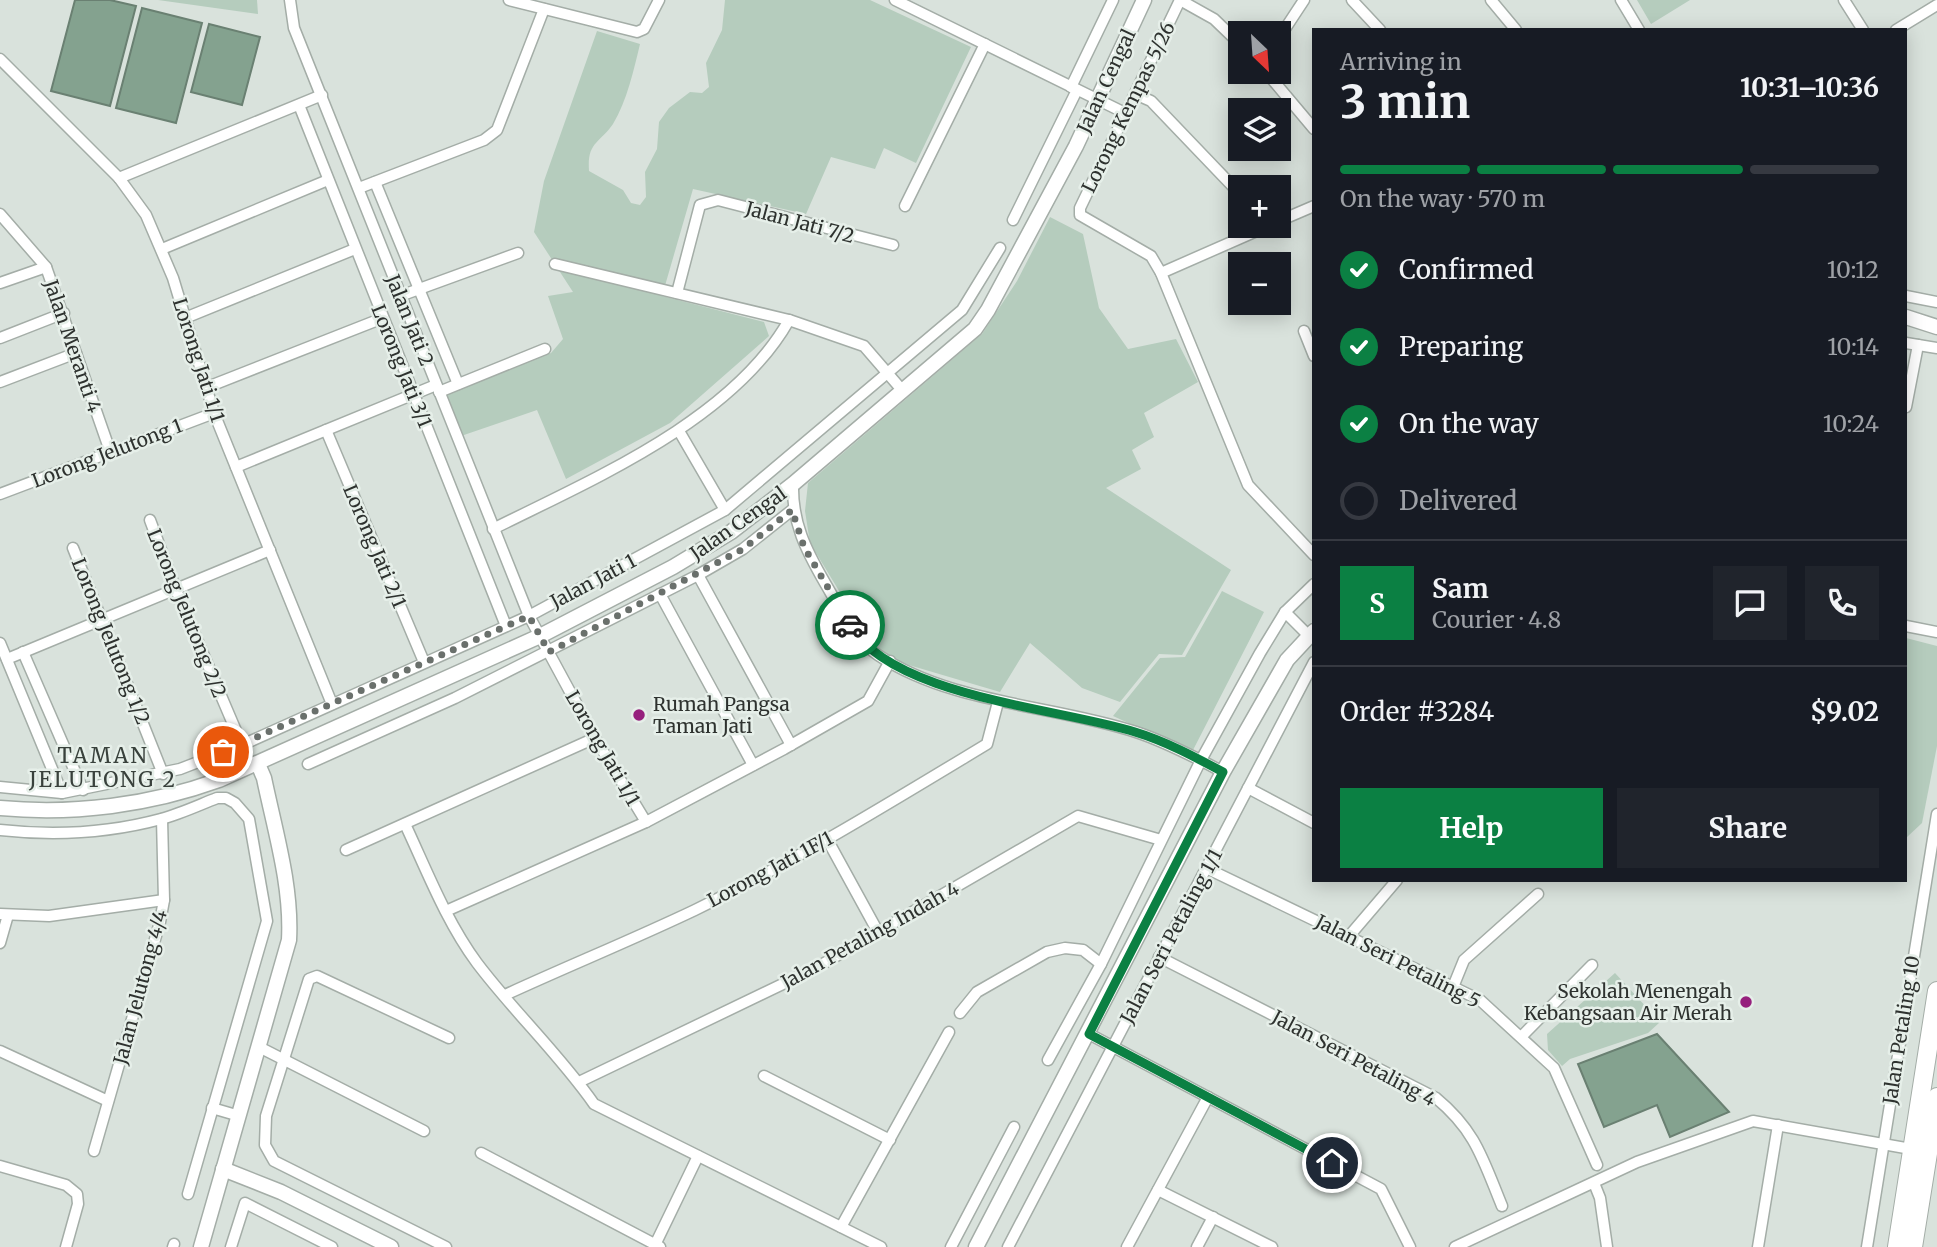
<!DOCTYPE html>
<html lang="en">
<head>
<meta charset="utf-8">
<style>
	body { margin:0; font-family:Merriweather,serif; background:#20242c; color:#f1f3f6; height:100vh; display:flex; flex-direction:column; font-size:26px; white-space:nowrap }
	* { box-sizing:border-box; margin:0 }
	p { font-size:23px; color:#9ea1a6 }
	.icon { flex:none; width:38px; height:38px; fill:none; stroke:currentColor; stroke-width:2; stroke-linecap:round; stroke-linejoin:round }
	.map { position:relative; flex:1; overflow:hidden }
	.drawer { position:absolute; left:1312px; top:28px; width:595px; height:854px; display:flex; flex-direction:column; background:#171b24; border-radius:0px; box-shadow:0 4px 18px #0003 }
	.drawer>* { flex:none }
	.needle { width:46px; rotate:155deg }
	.controls { position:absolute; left:1228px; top:21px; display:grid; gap:14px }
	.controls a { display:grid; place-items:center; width:63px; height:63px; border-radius:0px; background:#171b24; box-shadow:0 4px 18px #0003; font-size:35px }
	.pin { position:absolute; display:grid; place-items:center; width:60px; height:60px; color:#fff; margin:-30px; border:4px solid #fff; border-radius:50%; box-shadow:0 2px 7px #0007 }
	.courier { position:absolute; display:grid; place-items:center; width:70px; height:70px; margin:-35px; border:5px solid #0b8043; border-radius:50%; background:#fff; color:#222; box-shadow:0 2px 9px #0007 }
	.headline em { font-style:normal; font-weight:700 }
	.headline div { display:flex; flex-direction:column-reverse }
	.headline { display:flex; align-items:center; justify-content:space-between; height:119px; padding:0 28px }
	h1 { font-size:46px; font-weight:700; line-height:52px }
	.bar { display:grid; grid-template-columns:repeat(4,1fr); gap:10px 7px; align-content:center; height:84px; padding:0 28px }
	.bar i { height:9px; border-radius:5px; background:#363941 }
	.bar .selected { background:#0b8043 }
	.bar p { grid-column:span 4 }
	.line { display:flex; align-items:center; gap:18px; padding:0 28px; border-top:2px solid #363941 }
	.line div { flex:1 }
	.round { display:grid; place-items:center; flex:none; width:74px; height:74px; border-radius:0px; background:#20242c }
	ol { padding:0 28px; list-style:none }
	li { display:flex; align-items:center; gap:21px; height:77px }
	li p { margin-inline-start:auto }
	li .icon { padding:7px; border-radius:50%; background:#0b8043; color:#fff; stroke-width:4 }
	li:last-child { color:#9ea1a6 }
	li i { width:38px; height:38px; border:4px solid #363941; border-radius:50% }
	.cta { display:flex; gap:14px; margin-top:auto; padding:14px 28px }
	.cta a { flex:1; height:80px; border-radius:0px; background:#0b8043; color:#fff; font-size:28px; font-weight:700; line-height:80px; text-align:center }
	.cta a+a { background:#20242c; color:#f1f3f6 }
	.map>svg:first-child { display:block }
	.green { fill:#b5ccbd }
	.water { fill:#84a28f; stroke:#6a8072; stroke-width:2 }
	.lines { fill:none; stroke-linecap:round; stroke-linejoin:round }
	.minor-casing { stroke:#a4ada7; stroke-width:13 }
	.tertiary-casing { stroke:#a4ada7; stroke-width:17 }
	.primary-casing { stroke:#a4ada7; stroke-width:20 }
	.minor { stroke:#fff; stroke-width:10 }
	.tertiary { stroke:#fff; stroke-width:14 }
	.primary { stroke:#fff; stroke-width:18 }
	.done { stroke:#6a706c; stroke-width:7; stroke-dasharray:0 12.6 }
	.route { stroke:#0b8043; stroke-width:9 }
	.poi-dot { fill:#96207d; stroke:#e6efe9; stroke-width:2.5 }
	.labels { text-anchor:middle; stroke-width:5; stroke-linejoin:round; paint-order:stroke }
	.street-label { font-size:19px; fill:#2e322f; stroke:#e6efe9 }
	.poi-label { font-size:19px; fill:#2e322f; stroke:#e6efe9; text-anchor:start }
	.neighbourhood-label { font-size:21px; letter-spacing:2px; fill:#39413c; stroke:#e6efe9 }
</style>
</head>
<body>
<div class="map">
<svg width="1937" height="1247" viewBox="0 0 1937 1247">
	<rect width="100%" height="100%" fill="#d9e2dc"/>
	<g class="green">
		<path d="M 158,0 L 257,0 L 258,14 Z"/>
		<path d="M 725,0 L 870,0 L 971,47 L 916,163 L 884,148 L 875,169 L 831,157 L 806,214 L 693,189 L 662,296 L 764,322 L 769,336 L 670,423 L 566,479 L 537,410 L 461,436 L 445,394 L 551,353 L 563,339 L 548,296 L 573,292 L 534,232 L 544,181 L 597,31 L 640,44 C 634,69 627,101 613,124 C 599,144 587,142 589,171 L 623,190 L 631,203 L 640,205 L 646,197 L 645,172 L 657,149 L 659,122 L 669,108 L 690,92 L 702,93 L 709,87 L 706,63 L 722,30 Z"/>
		<path d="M 1637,0 L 1690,0 L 1651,24 Z"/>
		<path d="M 1050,217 L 1083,234 L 1099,308 L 1128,349 L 1176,339 L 1198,382 L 1144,413 L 1154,437 L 1132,450 L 1141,469 L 1106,488 L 1231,570 L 1182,655 L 1159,654 L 1120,702 L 1082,688 L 1030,643 L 1000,692 L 902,663 L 881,650 L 864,632 L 810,543 L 805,511 L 808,483 L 982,334 L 1017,281 Z"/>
		<path d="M 1222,591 L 1264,612 L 1192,752 L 1113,716 L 1160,658 L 1185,657 Z"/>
		<path d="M 1906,638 L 1937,646 L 1937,746 L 1922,823 L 1906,838 Z"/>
		<path d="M 1615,973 L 1660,1022 L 1648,1033 L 1570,1059 L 1562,1066 L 1548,1050 L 1547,1034 Z"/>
	</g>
	<g class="water">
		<path d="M 75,0 L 110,0 L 136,6 L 110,106 L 51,91 Z"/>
		<path d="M 142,8 L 202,23 L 176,123 L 116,108 Z"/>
		<path d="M 209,24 L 260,37 L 242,105 L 191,92 Z"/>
		<path d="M 1657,1034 L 1729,1112 L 1670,1137 L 1657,1105 L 1604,1127 L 1578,1064 Z"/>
	</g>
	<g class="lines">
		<g class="minor-casing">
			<g id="minor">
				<path d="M 290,0 L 294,28 L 529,616 L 595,738 L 646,822"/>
				<path d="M 509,0 L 637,32 L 644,29 L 659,0"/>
				<path d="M 895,0 L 1125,113"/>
				<path d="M 1180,0 L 1080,208 L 1080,215 L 1151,256 L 1161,273 L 1248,485 L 1314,555"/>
				<path d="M 1180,0 L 1214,19 L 1241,45"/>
				<path d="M 1352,0 L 1380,30"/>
				<path d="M 1491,0 L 1516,30"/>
				<path d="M 1621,0 L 1639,30"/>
				<path d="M 1844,0 L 1863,30"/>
				<path d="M 1896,30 L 1937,5"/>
				<path d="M 1279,38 L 1304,0"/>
				<path d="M 0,59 L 119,178 L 146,215 L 173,278 L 214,413 L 332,704"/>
				<path d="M 1266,72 L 1314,129"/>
				<path d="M 1071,87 L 1113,0"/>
				<path d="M 1135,94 L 1151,101 L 1241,195"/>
				<path d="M 299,105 L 506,626"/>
				<path d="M 119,178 L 322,95"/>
				<path d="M 375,182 L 458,384"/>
				<path d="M 359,188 L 484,140 L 497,130 L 544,9"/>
				<path d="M 905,206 L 985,44"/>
				<path d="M 0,214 L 46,267 L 110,451"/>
				<path d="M 1013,220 L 1077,90"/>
				<path d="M 1279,221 L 1314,206"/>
				<path d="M 162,249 L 328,180"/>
				<path d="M 555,264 L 789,320 L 864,346 L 902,390"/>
				<path d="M 1161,273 L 1268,226"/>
				<path d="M 0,283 L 46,267"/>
				<path d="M 677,293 L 700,205 L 718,200 L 893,245"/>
				<path d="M 400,296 L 518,253"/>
				<path d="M 1906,296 L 1937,302"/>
				<path d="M 185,318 L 355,249"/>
				<path d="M 1304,331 L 1314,356"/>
				<path d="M 0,338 L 64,313"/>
				<path d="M 1906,343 L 1937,348"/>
				<path d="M 0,382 L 76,353"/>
				<path d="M 205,388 L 383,318"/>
				<path d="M 439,392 L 545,349"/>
				<path d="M 1906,407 L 1918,345"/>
				<path d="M 326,430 L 424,662"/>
				<path d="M 679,431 L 725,510"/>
				<path d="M 236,467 L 436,385"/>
				<path d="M 793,484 C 792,523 806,550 825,583 C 840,608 853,639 878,655 C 951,704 1054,705 1136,732 C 1166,742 1195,757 1223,772"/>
				<path d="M 0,494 L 214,413"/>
				<path d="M 150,520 L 176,590 L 242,745"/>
				<path d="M 493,529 C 593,479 733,420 789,320"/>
				<path d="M 73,548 L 163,774"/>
				<path d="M 698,575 L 791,745"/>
				<path d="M 660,594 L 753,765"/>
				<path d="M 1285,612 L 1309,636"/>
				<path d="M 1906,626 L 1937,632"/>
				<path d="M 0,643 L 62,793"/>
				<path d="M 23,652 L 83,790"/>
				<path d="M 7,659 L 270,550"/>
				<path d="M 308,764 L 455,698 L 698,575 L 743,549 L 792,510"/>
				<path d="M 0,787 L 62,793 L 180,769 L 242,745 L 529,616 L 725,510 L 962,310 L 1000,248"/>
				<path d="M 1248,788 L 1314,823"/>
				<path d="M 405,824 C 427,871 446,921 477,963 C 514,1012 559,1054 594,1104 L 881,1247"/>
				<path d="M 0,830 C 54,836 109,833 161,819 C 180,814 199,805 217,798 L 226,798 L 235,803 L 249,819 L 267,921 L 188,1194"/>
				<path d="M 827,839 L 878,932"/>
				<path d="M 346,850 L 595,738"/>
				<path d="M 1206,868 L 1480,1000 L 1554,1068 L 1597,1165"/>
				<path d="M 446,911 L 646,822 L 784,749 L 868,701 L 890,661"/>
				<path d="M 0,914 L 49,916 L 164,900"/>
				<path d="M 1350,935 L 1397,880"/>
				<path d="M 0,943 L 8,915"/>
				<path d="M 1159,957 L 1436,1098 C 1476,1131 1483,1160 1502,1206"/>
				<path d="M 1453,987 L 1464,960 L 1538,894"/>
				<path d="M 505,995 C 568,966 632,940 695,910 C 795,861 891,802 987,744 L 998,702"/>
				<path d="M 960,1013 L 977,992 L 1047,952 L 1065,948 L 1083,950 L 1101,964"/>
				<path d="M 1089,1034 L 1381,1189 L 1410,1247"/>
				<path d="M 1522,1036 L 1592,965"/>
				<path d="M 259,1047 L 424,1131"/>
				<path d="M 0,1051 L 108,1101"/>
				<path d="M 1048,1060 L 1101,964 L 1201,760 L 1260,653 L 1285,612 L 1314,584"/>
				<path d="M 764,1076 L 890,1140"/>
				<path d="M 579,1082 L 814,969 L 1078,816 L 1161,840"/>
				<path d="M 212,1108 L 236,1115"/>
				<path d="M 94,1151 L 160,922 L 164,900 L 162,819"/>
				<path d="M 481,1153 L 660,1247"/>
				<path d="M 0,1166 L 66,1185 L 77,1194 L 78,1204 L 66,1247"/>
				<path d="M 1594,1183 L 1600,1198 L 1607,1247"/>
				<path d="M 1158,1190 L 1272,1247"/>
				<path d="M 841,1227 L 949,1032"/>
				<path d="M 173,1247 L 174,1244"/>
				<path d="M 231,1247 L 245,1203 L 332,1247"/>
				<path d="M 446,1247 L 274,1161 L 265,1145 L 266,1116 L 309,979 L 317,976 L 449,1038"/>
				<path d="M 654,1247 L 698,1156"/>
				<path d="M 951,1247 L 1014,1127"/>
				<path d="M 1008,1247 L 1314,662"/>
				<path d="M 1127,1247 L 1208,1097"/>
				<path d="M 1197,1247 L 1213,1217"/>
				<path d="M 1455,1247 L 1637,1162 L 1753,1121 L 1911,1149"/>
				<path d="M 1758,1247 L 1778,1125"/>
				<path d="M 1867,1247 L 1937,814"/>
			</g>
		</g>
		<g class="tertiary-casing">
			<g id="tertiary">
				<path d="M 1906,317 L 1937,327"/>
				<path d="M 0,808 C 74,815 150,805 219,780 L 540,636 L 673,567 L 731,532 L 793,484 L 975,329 L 988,310 L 1076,146 L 1144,0"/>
				<path d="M 223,1169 L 281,1192 L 391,1247"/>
				<path d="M 201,1247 L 289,940 C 292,886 275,831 264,778 L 258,764"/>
				<path d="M 976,1247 L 1223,772 L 1287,660 L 1314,631"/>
			</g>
		</g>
		<g class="primary-casing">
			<g id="primary">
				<path d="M 1897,1247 L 1937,991"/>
				<path d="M 1913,1247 L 1937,1097"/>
			</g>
		</g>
		<use href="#minor" class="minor"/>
		<use href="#tertiary" class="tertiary"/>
		<use href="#primary" class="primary"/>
	</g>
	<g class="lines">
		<path class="done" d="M 223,752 L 529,616 L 549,652 L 743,549 L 792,510 L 804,547 L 850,625"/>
		<path class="route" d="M 850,625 C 892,697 1059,708 1135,732 C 1165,741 1195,757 1223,772 L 1089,1034 L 1332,1163"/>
	</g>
	<g class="poi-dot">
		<circle cx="639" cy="715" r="7"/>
		<circle cx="1746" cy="1002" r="7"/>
	</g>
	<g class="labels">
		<g class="street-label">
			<text transform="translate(1106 81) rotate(-65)" y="7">Jalan Cengal</text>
			<text transform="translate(1128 107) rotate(-64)" y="7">Lorong Kempas 5/26</text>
			<text transform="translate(800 222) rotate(15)" y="7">Jalan Jati 7/2</text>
			<text transform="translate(410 320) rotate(68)" y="7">Jalan Jati 2</text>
			<text transform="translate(73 346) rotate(71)" y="7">Jalan Meranti 4</text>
			<text transform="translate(199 360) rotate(72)" y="7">Lorong Jati 1/1</text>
			<text transform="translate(402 366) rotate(68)" y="7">Lorong Jati 3/1</text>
			<text transform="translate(107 453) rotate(-21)" y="7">Lorong Jelutong 1</text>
			<text transform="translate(738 523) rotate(-35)" y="7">Jalan Cengal</text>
			<text transform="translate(375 546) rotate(67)" y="7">Lorong Jati 2/1</text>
			<text transform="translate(593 581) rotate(-28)" y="7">Jalan Jati 1</text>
			<text transform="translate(187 613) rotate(68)" y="7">Lorong Jelutong 2/2</text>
			<text transform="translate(111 641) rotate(68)" y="7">Lorong Jelutong 1/2</text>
			<text transform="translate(603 748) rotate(60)" y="7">Lorong Jati 1/1</text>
			<text transform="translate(770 869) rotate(-28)" y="7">Lorong Jati 1F/1</text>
			<text transform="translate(870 935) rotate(-29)" y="7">Jalan Petaling Indah 4</text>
			<text transform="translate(1171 936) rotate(-62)" y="7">Jalan Seri Petaling 1/1</text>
			<text transform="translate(1398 961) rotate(27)" y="7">Jalan Seri Petaling 5</text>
			<text transform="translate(140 987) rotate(-75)" y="7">Jalan Jelutong 4/4</text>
			<text transform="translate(1901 1030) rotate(-81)" y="7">Jalan Petaling 10</text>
			<text transform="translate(1354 1058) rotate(28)" y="7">Jalan Seri Petaling 4</text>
		</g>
		<g class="poi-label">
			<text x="653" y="711">Rumah Pangsa<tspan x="653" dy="22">Taman Jati</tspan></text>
			<text x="1732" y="998" text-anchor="end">Sekolah Menengah<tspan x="1732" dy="22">Kebangsaan Air Merah</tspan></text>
		</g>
		<g class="neighbourhood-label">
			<text x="103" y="763">TAMAN<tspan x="103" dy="24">JELUTONG 2</tspan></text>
		</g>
	</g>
</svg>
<div class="controls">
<a><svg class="needle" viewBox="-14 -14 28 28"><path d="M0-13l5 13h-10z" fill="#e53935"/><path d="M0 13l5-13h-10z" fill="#9ea1a6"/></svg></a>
<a><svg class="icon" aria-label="layers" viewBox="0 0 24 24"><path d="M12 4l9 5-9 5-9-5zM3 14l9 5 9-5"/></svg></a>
<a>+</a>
<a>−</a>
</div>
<div class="pin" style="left:223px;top:752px;background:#ea580c"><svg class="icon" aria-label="bag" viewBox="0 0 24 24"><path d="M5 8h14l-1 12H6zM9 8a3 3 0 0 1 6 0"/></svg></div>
<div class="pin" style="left:1332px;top:1163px;background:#1f2937"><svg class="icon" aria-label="home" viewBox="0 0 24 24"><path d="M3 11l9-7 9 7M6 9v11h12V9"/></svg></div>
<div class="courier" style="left:850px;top:625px"><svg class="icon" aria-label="car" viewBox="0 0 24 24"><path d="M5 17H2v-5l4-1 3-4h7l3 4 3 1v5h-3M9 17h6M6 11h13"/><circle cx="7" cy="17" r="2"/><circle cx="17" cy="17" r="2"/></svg></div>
<section class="drawer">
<div class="headline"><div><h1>3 min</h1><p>Arriving in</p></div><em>10:31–10:36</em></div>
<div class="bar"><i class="selected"></i><i class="selected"></i><i class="selected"></i><i></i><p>On the way · 570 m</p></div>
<ol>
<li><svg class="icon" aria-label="check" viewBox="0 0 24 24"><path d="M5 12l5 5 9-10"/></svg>Confirmed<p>10:12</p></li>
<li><svg class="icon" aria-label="check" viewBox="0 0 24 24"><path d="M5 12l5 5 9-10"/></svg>Preparing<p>10:14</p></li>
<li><svg class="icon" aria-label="check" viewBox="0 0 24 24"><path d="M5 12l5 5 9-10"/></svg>On the way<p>10:24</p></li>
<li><i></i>Delivered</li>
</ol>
<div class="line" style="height:126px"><b class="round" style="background:#0b8043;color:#fff">S</b><div><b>Sam</b><p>Courier · 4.8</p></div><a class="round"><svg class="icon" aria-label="chat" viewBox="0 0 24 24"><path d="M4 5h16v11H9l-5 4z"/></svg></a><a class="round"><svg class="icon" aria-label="phone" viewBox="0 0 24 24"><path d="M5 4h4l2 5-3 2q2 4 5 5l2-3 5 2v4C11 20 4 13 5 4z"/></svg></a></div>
<div class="line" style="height:91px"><div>Order #3284</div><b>$9.02</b></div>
<div class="cta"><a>Help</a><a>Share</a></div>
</section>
</div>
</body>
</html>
